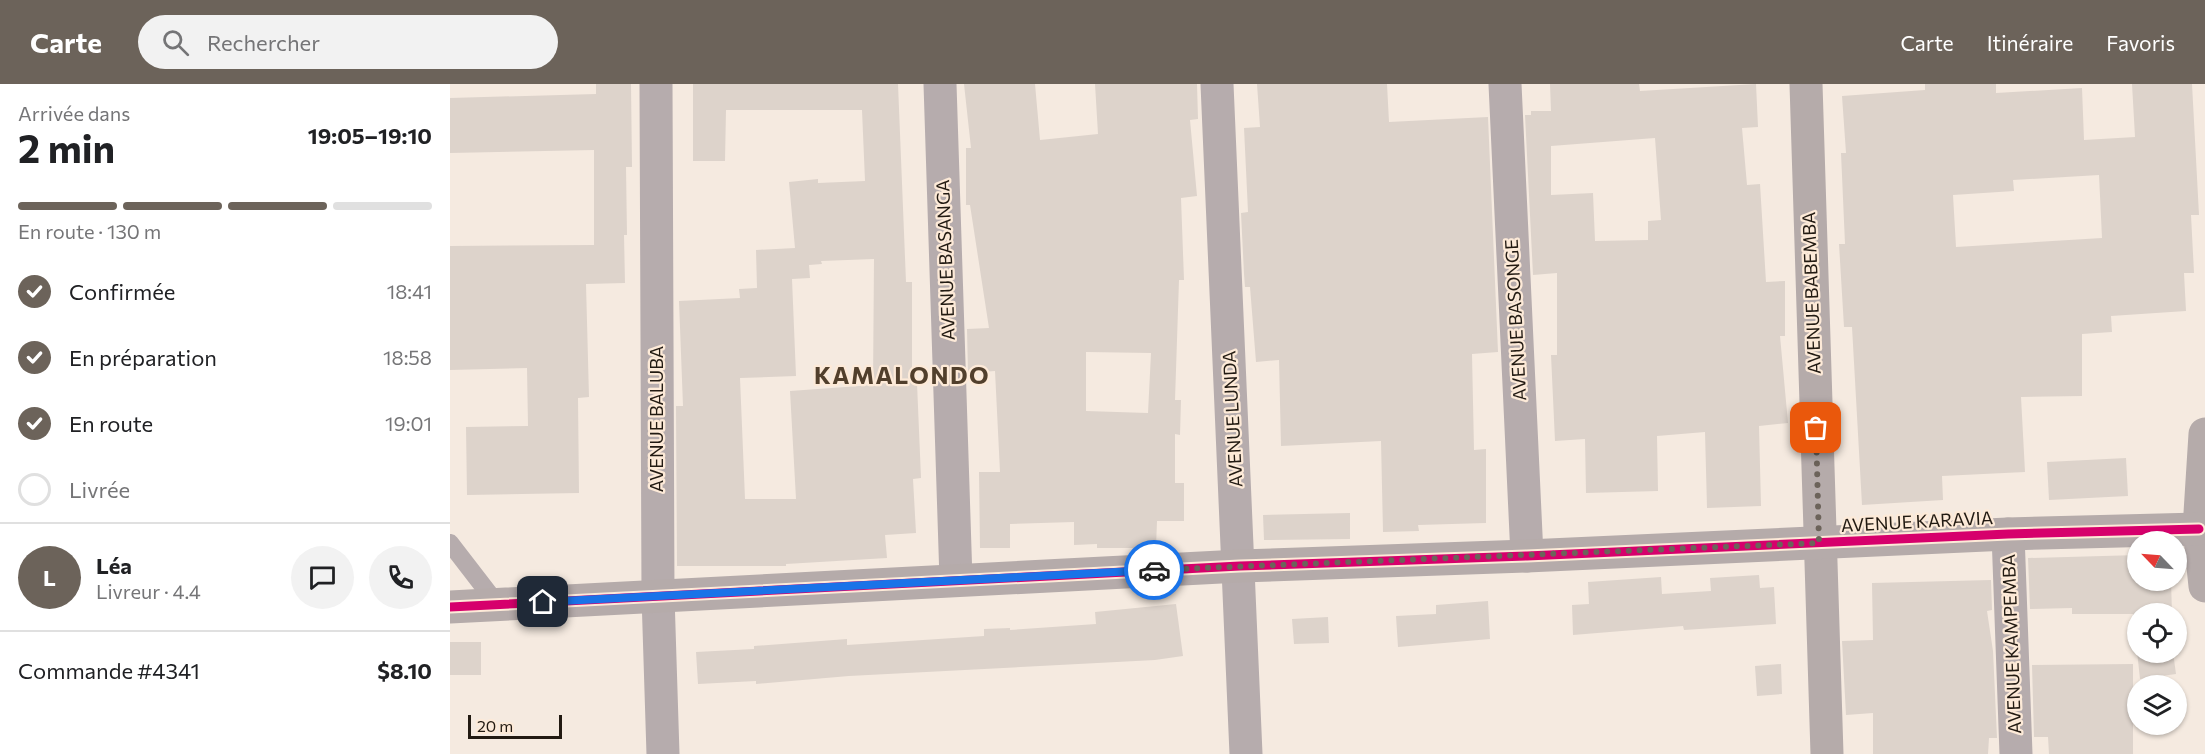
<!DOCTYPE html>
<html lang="fr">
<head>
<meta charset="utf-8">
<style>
	body { margin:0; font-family:Commissioner,sans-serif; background:#f2f2f2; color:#202124; height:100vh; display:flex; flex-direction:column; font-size:22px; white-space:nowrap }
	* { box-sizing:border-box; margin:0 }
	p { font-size:20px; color:#757577 }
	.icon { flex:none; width:33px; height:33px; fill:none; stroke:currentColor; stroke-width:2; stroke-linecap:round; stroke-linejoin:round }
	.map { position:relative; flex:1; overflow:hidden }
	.side { display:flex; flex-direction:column; background:#fff; width:450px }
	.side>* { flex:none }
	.needle { width:39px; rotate:295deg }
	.fabs { position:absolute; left:1677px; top:447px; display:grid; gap:12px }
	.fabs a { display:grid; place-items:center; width:60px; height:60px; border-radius:50%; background:#fff; box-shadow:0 2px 4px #0004; font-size:30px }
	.scale { position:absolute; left:18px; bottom:15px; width:94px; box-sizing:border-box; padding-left:6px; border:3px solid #221a12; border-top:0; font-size:16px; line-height:21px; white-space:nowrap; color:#221a12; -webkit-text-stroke:4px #fdead8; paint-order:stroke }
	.pin { position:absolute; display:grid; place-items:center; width:51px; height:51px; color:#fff; margin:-26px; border-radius:12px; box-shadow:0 3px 9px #0006 }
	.courier { position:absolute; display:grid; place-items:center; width:60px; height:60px; margin:-30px; border:4px solid #1a73e8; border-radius:50%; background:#fff; color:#222; box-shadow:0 2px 8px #0007 }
	.head em { font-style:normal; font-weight:700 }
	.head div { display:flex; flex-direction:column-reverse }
	.head { display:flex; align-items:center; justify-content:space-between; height:102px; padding:0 18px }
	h1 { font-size:39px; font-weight:700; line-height:45px }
	.bar { display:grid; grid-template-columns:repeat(4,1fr); gap:9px 6px; align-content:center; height:72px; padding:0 18px }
	.bar i { height:8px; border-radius:4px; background:#e0e0e0 }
	.bar .current { background:#6c635a }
	.bar p { grid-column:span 4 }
	.line { display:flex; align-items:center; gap:15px; padding:0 18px; border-top:2px solid #e0e0e0 }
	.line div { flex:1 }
	.round { display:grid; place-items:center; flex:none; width:63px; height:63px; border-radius:32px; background:#f2f2f2 }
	ol { padding:0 18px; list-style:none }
	li { display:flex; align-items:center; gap:18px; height:66px }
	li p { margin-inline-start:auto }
	li .icon { padding:6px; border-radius:50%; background:#6c635a; color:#fff; stroke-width:4 }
	li:last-child { color:#757577 }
	li i { width:33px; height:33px; border:3px solid #e0e0e0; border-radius:50% }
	header { display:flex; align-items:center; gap:36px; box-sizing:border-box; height:84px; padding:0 30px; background:#6c635a; color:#fff }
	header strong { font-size:28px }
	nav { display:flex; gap:33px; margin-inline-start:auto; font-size:21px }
	.search { width:420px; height:54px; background:#f2f2f2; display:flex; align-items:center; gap:15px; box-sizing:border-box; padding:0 21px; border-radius:33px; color:#757577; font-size:22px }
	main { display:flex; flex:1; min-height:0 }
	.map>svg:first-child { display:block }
	.building { fill:#ddd3cb; fill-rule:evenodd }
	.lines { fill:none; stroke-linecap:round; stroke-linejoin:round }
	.lane { stroke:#b6acad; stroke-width:18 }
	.street { stroke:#b6acad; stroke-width:33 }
	.secondary { stroke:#b5abaa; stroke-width:33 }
	.cycleway-casing { stroke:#fdead8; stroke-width:13 }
	.cycleway { stroke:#d6006c; stroke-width:9 }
	.done { stroke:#6c635a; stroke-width:6; stroke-dasharray:0 10.8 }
	.route { stroke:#1a73e8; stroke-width:8 }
	.labels { text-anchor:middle; stroke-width:4.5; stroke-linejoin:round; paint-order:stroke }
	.street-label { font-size:18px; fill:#221a12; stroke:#fdead8 }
	.district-label { font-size:24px; font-weight:bold; letter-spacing:1.5px; fill:#513f2c; stroke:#fdead8 }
</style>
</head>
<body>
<header>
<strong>Carte</strong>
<div class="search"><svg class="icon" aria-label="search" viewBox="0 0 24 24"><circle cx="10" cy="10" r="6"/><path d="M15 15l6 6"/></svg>Rechercher</div>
<nav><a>Carte</a><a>Itinéraire</a><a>Favoris</a></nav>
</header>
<main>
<section class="side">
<div class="head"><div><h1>2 min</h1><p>Arrivée dans</p></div><em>19:05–19:10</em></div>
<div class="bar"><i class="current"></i><i class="current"></i><i class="current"></i><i></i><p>En route · 130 m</p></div>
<ol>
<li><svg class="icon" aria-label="check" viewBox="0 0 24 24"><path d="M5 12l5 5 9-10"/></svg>Confirmée<p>18:41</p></li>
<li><svg class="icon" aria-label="check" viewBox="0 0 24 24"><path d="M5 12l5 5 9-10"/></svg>En préparation<p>18:58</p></li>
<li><svg class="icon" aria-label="check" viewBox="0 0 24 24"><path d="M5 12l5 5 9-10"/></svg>En route<p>19:01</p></li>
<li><i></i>Livrée</li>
</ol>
<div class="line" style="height:108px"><b class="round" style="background:#6c635a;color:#fff">L</b><div><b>Léa</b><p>Livreur · 4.4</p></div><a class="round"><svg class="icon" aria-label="chat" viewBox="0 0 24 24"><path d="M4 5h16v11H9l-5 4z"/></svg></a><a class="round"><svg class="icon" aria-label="phone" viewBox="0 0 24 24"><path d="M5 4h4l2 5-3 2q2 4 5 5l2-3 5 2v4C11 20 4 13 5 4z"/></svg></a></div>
<div class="line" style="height:78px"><div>Commande #4341</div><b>$8.10</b></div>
</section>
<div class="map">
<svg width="1755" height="670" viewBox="0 0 1755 670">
	<rect width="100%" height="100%" fill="#f5eae0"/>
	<g class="building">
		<path d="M 146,0 L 181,0 L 182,83 L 176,83 L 177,151 L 174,151 L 175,199 L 136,200 L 139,313 L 128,314 L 129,409 L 17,411 L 16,343 L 78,342 L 77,284 L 0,286 L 0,162 L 144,161 L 144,66 L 0,69 L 0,14 L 146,10 Z"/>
		<path d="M 243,0 L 448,0 L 456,198 L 462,198 L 462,299 L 467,299 L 471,394 L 463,395 L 466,449 L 435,451 L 437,474 L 336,480 L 336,482 L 227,482 L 226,322 L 233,322 L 229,217 L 290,214 L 289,205 L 307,204 L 306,166 L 345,164 L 339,98 L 368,95 L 368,99 L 415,97 L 412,26 L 276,26 L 275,77 L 243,77 ZM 424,175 L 423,301 L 340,307 L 346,415 L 295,415 L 290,294 L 346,292 L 342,195 L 360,194 L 359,181 L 372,180 L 371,177 Z"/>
		<path d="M 514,0 L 585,0 L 590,56 L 648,50 L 645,0 L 747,0 L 748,35 L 740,36 L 747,112 L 731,114 L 734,196 L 729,196 L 725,316 L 731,316 L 730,351 L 725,350 L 725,399 L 734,399 L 734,437 L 707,437 L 706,464 L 647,464 L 647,460 L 624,461 L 624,438 L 560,440 L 560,464 L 530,464 L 529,388 L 550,388 L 545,287 L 518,289 L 517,245 L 539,244 L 520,121 L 516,121 L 516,64 L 521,64 ZM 636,268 L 701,269 L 698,329 L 636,327 Z"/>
		<path d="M 807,0 L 937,0 L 939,38 L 1038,33 L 1048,268 L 1022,270 L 1024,366 L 1036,365 L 1036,439 L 968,441 L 969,447 L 933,448 L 931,357 L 831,362 L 829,276 L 806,278 L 800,203 L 795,203 L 794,190 L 791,129 L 798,128 L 794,44 L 810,43 Z"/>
		<path d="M 1100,0 L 1189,0 L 1190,7 L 1306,0 L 1308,43 L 1292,44 L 1297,101 L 1310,100 L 1316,198 L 1335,197 L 1335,252 L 1330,252 L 1338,339 L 1309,342 L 1311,422 L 1257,424 L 1255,348 L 1207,352 L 1208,407 L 1136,409 L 1135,355 L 1105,357 L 1101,271 L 1107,271 L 1107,189 L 1083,191 L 1075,31 L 1081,31 L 1081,27 L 1101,27 ZM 1205,54 L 1211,136 L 1198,137 L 1198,156 L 1145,157 L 1143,109 L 1101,111 L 1101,62 Z"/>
		<path d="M 1475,0 L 1546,0 L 1546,9 L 1632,4 L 1634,56 L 1685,53 L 1682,0 L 1742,0 L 1749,131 L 1741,131 L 1744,189 L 1734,189 L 1736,227 L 1661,232 L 1662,248 L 1632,250 L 1632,312 L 1571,313 L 1575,388 L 1492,392 L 1493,416 L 1412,421 L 1402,243 L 1394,243 L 1389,160 L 1395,160 L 1391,69 L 1396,69 L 1392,12 L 1475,6 ZM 1649,91 L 1652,154 L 1506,163 L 1503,111 L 1564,107 L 1563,96 Z"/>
		<path d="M 1676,374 L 1678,412 L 1599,416 L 1597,378 Z"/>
		<path d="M 900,429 L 900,455 L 814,456 L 813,431 Z"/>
		<path d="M 1688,471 L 1688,496 L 1721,496 L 1722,530 L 1688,530 L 1688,568 L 1723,568 L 1726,590 L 1690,595 L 1683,530 L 1622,530 L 1622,524 L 1580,525 L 1578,474 Z"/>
		<path d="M 1309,491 L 1310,504 L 1324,503 L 1326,540 L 1234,546 L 1233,542 L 1123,551 L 1122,521 L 1139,520 L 1138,498 L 1211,493 L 1212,510 L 1261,507 L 1260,494 Z"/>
		<path d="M 1541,496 L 1542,526 L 1537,527 L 1543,567 L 1547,654 L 1539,654 L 1538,670 L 1423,670 L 1423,629 L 1396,631 L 1392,557 L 1423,556 L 1422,499 Z"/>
		<path d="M 1038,517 L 1040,555 L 948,563 L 946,532 L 986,530 L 986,521 Z"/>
		<path d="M 726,520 L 733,572 L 705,576 L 399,592 L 306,600 L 306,597 L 248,600 L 246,568 L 304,565 L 304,562 L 397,555 L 397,561 L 534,552 L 534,545 L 560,544 L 560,546 L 646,540 L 645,528 Z"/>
		<path d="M 878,533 L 879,559 L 844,560 L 842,535 Z"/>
		<rect x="0" y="558" width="31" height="33"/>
		<path d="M 1331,580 L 1332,610 L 1307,612 L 1305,582 Z"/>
		<path d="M 1683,580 L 1683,670 L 1599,670 L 1598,653 L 1584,653 L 1582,581 Z"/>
	</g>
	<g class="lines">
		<path class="lane" d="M 0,459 L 47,520"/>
		<g class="street">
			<path d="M 206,0 L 208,512 L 213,670"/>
			<path d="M 490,0 L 506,496"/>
			<path d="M 767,0 L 796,670"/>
			<path d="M 1055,0 L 1077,472"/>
			<path d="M 1558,450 L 1566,670"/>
		</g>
		<g class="secondary">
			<path d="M 1356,0 L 1377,670"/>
			<path d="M 1755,350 L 1749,445 L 1755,502"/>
			<path d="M 0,523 L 790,482 L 1077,472 L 1558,450 L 1749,445"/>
		</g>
		<g class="cycleway-casing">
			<path id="cycleway" d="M 0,523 L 790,482 L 1077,472 L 1558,450 L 1749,445"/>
		</g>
		<use href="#cycleway" class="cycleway"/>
	</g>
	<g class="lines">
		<path class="done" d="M 704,486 L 1369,459 L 1366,344"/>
		<path class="route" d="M 93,518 L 704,486"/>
	</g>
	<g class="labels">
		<g class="street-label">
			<text transform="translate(496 176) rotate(-92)" y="6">AVENUE BASANGA</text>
			<text transform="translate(1362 209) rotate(-92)" y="6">AVENUE BABEMBA</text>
			<text transform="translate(1066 236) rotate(-93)" y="6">AVENUE BASONGE</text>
			<text transform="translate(207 335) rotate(-90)" y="6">AVENUE BALUBA</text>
			<text transform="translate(783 335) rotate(-93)" y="6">AVENUE LUNDA</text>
			<text transform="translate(1467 438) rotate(-3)" y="6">AVENUE KARAVIA</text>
			<text transform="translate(1562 560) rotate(-92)" y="6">AVENUE KAMPEMBA</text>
		</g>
		<g class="district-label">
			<text x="452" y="300">KAMALONDO</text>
		</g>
	</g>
</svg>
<div class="fabs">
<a><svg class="needle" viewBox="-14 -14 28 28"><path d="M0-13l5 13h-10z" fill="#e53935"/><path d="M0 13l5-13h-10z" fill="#757577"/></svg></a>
<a><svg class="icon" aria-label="locate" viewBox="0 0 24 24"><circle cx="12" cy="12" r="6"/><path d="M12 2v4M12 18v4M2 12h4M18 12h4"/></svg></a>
<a><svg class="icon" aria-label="layers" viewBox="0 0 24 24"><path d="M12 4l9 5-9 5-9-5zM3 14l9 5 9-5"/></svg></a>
</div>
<div class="scale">20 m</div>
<div class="pin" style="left:1366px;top:344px;background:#ea580c"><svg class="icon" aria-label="bag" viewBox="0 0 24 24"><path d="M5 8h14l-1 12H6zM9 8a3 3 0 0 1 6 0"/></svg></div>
<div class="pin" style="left:93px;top:518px;background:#1f2937"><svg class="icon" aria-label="home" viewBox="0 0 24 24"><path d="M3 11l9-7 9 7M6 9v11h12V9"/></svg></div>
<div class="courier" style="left:704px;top:486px"><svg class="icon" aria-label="car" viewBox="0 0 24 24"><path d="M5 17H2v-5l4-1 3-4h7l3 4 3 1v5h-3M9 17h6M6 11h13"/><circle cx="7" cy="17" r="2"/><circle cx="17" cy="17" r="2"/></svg></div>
</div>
</main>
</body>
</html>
